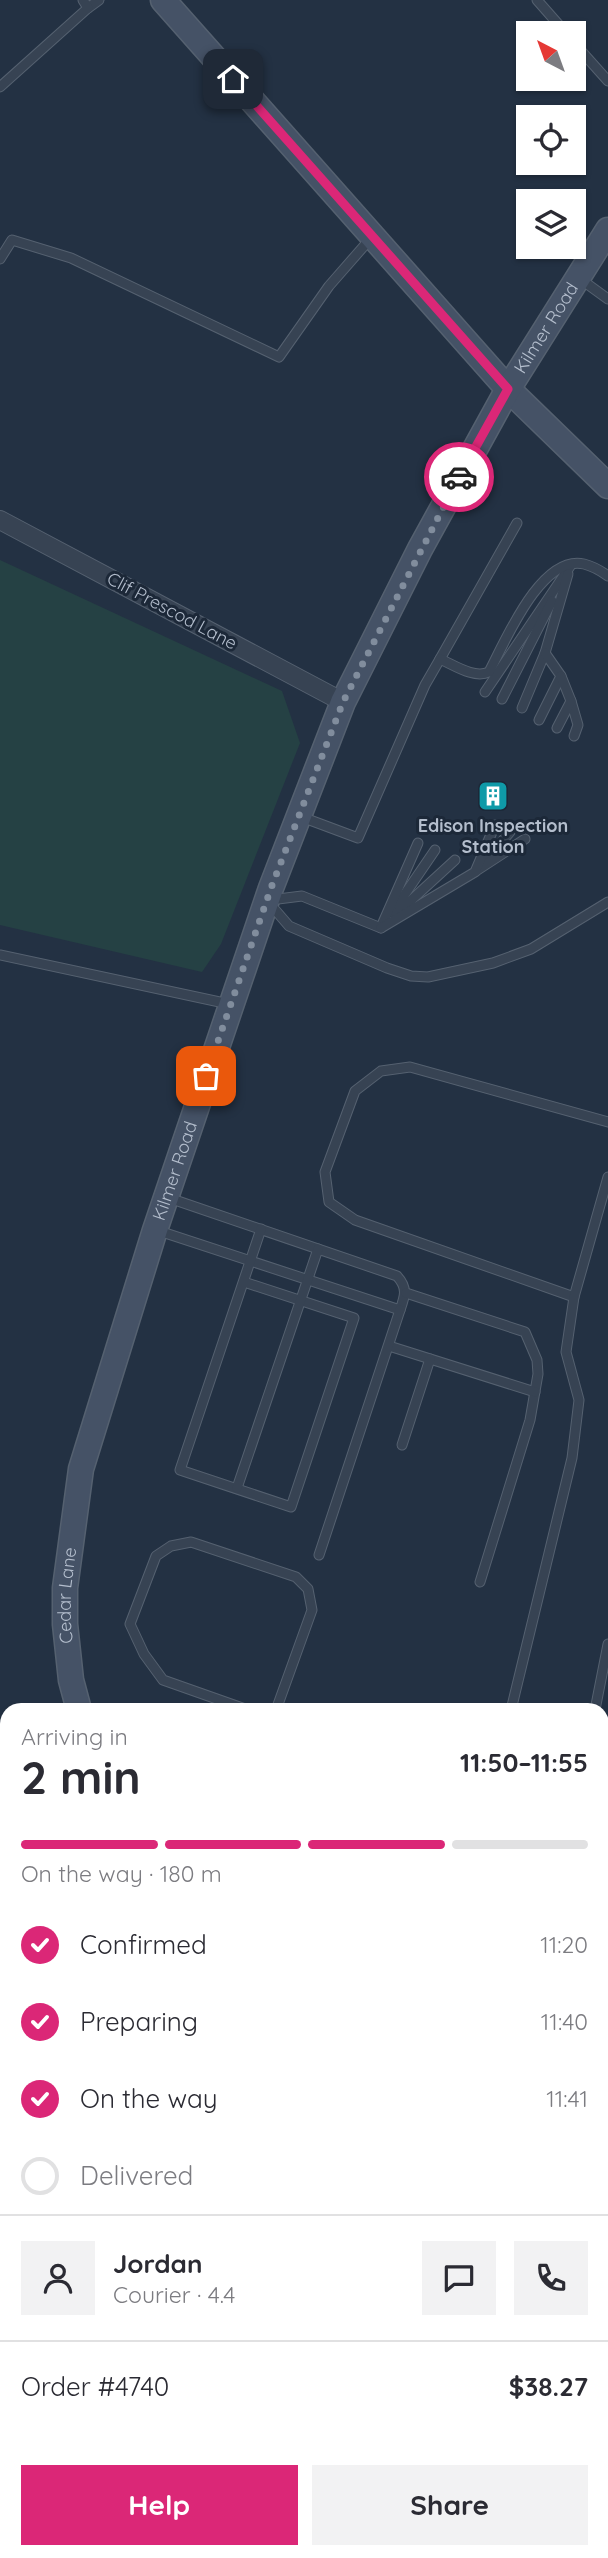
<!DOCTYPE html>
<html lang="en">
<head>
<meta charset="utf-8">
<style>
	body { margin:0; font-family:Quicksand,sans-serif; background:#f2f2f3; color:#2b2b33; height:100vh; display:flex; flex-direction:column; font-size:26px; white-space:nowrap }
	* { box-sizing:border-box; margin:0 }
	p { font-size:23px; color:#7c7c81 }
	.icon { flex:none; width:38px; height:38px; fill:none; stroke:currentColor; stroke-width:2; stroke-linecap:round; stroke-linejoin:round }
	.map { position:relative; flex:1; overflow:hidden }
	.panel { position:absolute; left:0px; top:1703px; width:609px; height:856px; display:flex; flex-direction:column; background:#fff; border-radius:21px 21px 0 0; box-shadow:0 2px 5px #0004 }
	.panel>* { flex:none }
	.needle { width:46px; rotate:319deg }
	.fabs { position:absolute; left:516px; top:21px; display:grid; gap:14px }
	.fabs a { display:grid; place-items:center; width:70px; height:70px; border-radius:0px; background:#fff; box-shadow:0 2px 5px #0004; font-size:35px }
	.pin { position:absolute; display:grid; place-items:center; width:60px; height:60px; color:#fff; margin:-30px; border-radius:14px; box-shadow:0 4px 10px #0006 }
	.courier { position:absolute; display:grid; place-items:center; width:70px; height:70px; margin:-35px; border:5px solid #db2777; border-radius:50%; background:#fff; color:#222; box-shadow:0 2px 9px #0007 }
	.overview em { font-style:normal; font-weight:700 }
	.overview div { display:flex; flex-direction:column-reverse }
	.overview { display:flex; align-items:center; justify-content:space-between; height:119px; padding:0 21px }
	h1 { font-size:46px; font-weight:700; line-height:52px }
	.bar { display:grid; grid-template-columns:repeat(4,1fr); gap:10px 7px; align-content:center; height:84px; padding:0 21px }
	.bar i { height:9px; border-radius:5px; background:#e1e1e2 }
	.bar .selected { background:#db2777 }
	.bar p { grid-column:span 4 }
	.line { display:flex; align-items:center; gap:18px; padding:0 21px; border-top:2px solid #e1e1e2 }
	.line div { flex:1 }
	.round { display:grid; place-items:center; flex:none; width:74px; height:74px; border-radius:0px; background:#f2f2f3 }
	ol { padding:0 21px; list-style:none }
	li { display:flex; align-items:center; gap:21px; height:77px }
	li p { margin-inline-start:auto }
	li .icon { padding:7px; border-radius:50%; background:#db2777; color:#fff; stroke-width:4 }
	li:last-child { color:#7c7c81 }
	li i { width:38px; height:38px; border:4px solid #e1e1e2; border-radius:50% }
	.action { display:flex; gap:14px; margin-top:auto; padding:14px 21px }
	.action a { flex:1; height:80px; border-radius:0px; background:#db2777; color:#fff; font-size:28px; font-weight:700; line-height:80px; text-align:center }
	.action a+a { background:#f2f2f3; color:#2b2b33 }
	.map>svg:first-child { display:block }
	.forest { fill:url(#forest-firs) }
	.park { fill:#254144 }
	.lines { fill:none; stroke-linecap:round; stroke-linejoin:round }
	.lane-casing { stroke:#556170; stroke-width:11 }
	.street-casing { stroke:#556170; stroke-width:20 }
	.secondary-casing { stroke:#556170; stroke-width:27 }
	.lane { stroke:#374353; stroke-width:9 }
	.street { stroke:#374353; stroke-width:18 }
	.secondary { stroke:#455266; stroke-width:24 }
	.done { stroke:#818d9d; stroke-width:7; stroke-dasharray:0 12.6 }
	.route { stroke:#db2777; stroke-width:9 }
	.labels { text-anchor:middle; stroke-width:6; stroke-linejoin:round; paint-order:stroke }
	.street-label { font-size:18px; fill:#b4becd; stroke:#1c2838 }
	.poi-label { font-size:18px; font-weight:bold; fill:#b4becd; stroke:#1c2838 }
</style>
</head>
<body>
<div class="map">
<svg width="608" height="2558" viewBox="0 0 608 2558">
	<defs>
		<pattern id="forest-firs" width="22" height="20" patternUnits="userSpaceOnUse" patternTransform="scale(1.75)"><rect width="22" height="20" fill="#254144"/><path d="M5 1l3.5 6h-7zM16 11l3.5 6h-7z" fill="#425b5e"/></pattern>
	</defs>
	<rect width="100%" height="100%" fill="#233143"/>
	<path class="forest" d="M 602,2249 L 608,2251 L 608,2418 L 602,2415 Z"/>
	<path class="park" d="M 0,560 L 282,691 L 300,743 L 221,944 L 202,972 L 0,925 Z"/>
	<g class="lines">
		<g class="lane-casing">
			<g id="lane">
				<path d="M 537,0 L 566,33"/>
				<path d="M 88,8 L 99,0"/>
				<path d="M 574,43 L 608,81"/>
				<path d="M 0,87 L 88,8 L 83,0"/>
				<path d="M 0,259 L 12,240 L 71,258 L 279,357 L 329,286 L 371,238"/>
				<path d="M 579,278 L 608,299"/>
				<path d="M 440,659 L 517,523"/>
				<path d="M 485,692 L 571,565"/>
				<path d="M 502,699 L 552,601"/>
				<path d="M 571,701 L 578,725 L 574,736"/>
				<path d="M 522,708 L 545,653 L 568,574"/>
				<path d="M 539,720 L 561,676 L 545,653"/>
				<path d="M 557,728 L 571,701 L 561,676"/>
				<path d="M 299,816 L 358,838 L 425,685 L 440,659 C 454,665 474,679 489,672 C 505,642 541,554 584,564 C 592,566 601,571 608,576"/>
				<path d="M 484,862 L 510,832"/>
				<path d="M 476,871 L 525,839"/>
				<path d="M 270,900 L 302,896 L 381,928"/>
				<path d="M 270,904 L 289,926 L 387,968 L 411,976 L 428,977 L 493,963 L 531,949 L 608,902"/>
				<path d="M 392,913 L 435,850"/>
				<path d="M 395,915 L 455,860"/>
				<path d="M 381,927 L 418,843"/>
				<path d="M 381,928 L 475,872 L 495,825"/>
				<path d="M 0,955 L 229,1004"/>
				<path d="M 156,1230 L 400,1310 C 405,1296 408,1288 397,1276 L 169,1198"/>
				<path d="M 244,1282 L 354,1318 L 291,1507 L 180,1470 L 261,1229"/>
				<path d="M 406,1293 L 525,1332 L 537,1360 L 538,1374 L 530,1420 L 480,1582"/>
				<path d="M 574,1297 L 355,1220 L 329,1202 L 325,1172 L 355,1091 L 381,1071 L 410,1067 L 608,1122"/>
				<path d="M 389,1346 L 535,1392"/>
				<path d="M 402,1445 L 430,1359"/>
				<path d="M 237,1488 L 318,1249"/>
				<path d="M 319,1555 L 400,1310"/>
				<path d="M 248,1710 L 163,1680 L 144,1654 L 130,1624 L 156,1556 L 171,1546 L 191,1542 L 296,1577 L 308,1589 L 312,1610 L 276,1710"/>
				<path d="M 511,1710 L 572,1458 L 579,1400 L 566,1352 L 574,1297 L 608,1177"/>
				<path d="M 595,1710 L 608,1644"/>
				<path d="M 602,1804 L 608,1817"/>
				<path d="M 0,1822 L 7,1826"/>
				<path d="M 0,1922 L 7,1915"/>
				<path d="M 602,2123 L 608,2113"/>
				<path d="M 602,2158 L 608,2161"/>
				<path d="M 602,2437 L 608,2439"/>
				<path d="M 28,2558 L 31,2552"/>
				<path d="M 517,2558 L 520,2552"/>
			</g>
		</g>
		<g class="street-casing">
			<g id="street">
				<path d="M 0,520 L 343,702"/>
				<path d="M 0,1783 L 7,1781"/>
			</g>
		</g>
		<g class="secondary-casing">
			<g id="secondary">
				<path d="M 163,0 L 508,389 L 608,486"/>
				<path id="s1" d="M 79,1710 L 71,1680 L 65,1624 L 65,1588 L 81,1469 L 155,1230 L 271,888 L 343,702 L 420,549 L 508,389 L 608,230"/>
				<path d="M 438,2558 L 439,2552"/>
			</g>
		</g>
		<use href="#lane" class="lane"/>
		<use href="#street" class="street"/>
		<use href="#secondary" class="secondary"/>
	</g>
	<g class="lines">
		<path class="done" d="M 206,1076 L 271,888 L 343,702 L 459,477"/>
		<path class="route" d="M 233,79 L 508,389 L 459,477"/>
	</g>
	<defs>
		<g id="building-square" transform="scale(1.575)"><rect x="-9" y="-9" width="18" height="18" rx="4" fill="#0f9aa8" stroke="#1c2838"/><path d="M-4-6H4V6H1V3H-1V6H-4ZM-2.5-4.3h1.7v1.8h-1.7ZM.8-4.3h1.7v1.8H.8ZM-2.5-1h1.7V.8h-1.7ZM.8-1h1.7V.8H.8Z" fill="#fff"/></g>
	</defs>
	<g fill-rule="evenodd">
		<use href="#building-square" x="493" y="796"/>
	</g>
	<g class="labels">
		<g class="street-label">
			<text dy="6" stroke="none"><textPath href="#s1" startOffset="1480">Kilmer Road</textPath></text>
			<text transform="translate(172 611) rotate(28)" y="6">Clif Prescod Lane</text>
			<text dy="6" stroke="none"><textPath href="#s1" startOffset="556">Kilmer Road</textPath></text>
			<text dy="6" stroke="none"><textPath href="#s1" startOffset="116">Cedar Lane</textPath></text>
		</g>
		<g class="poi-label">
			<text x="493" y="832">Edison Inspection<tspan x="493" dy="21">Station</tspan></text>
		</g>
	</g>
</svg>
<div class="fabs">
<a><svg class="needle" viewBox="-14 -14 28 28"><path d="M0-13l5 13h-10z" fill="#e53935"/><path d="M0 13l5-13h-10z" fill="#7c7c81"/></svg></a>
<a><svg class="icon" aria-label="locate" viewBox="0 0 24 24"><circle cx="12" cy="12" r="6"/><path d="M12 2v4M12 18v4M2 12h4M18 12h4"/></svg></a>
<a><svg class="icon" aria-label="layers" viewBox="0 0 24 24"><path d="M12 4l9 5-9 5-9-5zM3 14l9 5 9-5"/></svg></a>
</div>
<div class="pin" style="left:206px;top:1076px;background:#ea580c"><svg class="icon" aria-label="bag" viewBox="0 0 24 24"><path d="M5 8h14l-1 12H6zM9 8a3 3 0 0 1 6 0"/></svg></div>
<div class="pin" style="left:233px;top:79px;background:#1f2937"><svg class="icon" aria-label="home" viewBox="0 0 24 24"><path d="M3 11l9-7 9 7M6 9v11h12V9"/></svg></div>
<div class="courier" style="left:459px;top:477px"><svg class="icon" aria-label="car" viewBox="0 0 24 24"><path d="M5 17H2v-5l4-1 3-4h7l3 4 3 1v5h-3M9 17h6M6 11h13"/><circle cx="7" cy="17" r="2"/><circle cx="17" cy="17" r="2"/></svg></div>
<section class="panel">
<div class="overview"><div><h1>2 min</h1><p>Arriving in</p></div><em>11:50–11:55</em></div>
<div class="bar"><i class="selected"></i><i class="selected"></i><i class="selected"></i><i></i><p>On the way · 180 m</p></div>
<ol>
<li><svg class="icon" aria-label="check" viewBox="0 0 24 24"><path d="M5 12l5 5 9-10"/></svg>Confirmed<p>11:20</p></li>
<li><svg class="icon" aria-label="check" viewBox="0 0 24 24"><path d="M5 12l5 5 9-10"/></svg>Preparing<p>11:40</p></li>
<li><svg class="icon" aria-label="check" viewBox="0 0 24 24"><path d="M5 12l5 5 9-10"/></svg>On the way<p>11:41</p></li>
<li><i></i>Delivered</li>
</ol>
<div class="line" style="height:126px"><a class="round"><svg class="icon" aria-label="person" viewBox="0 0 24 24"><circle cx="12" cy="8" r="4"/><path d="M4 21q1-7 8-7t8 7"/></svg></a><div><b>Jordan</b><p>Courier · 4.4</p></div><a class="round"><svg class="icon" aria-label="chat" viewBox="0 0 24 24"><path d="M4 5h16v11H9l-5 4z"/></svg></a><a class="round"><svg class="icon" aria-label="phone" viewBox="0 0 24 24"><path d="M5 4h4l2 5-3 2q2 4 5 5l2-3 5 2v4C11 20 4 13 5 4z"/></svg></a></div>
<div class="line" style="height:91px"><div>Order #4740</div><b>$38.27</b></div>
<div class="action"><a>Help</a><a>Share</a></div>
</section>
</div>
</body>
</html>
